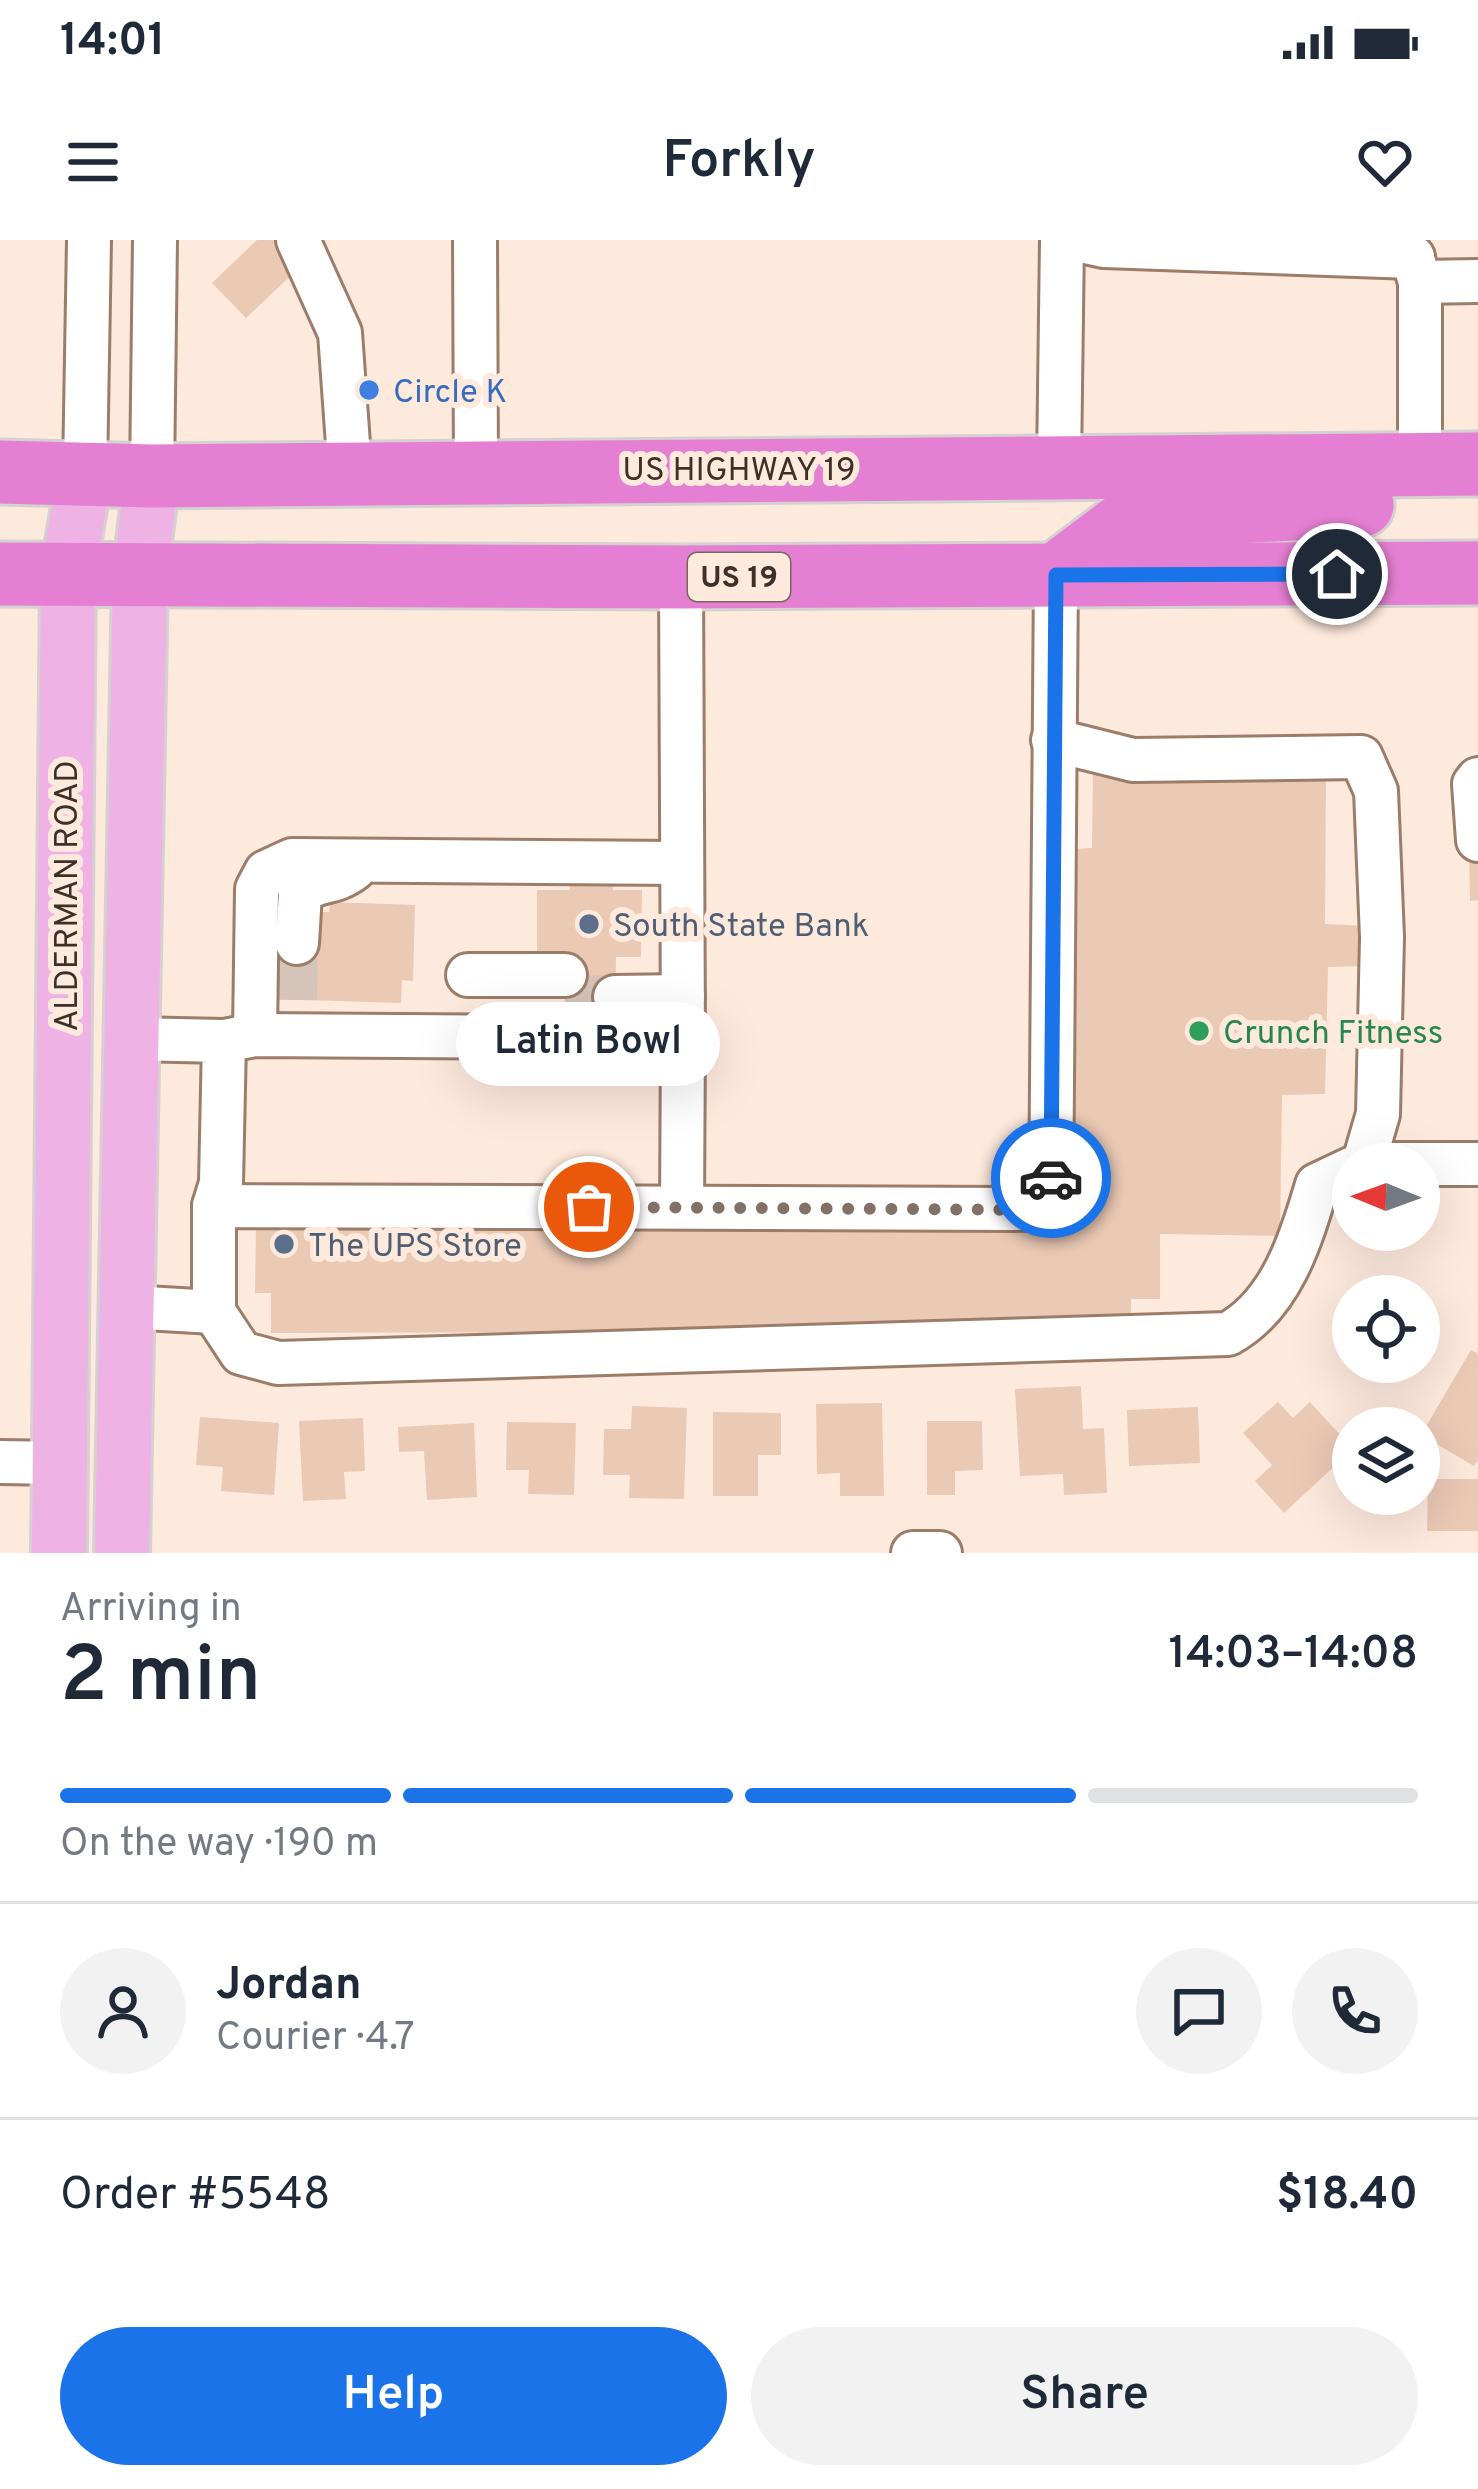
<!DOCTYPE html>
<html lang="en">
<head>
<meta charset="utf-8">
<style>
	body { margin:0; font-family:Overpass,sans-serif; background:#f2f2f3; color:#1f2937; height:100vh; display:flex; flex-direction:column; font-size:45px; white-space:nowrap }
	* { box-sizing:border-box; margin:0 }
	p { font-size:39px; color:#747a83 }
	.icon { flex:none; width:66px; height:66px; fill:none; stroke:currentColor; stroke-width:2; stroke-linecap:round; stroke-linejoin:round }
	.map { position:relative; height:1313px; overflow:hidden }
	.drawer { display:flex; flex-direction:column; background:#fff; flex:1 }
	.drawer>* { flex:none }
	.needle { width:78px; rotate:271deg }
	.tools { position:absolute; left:1332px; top:903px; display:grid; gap:24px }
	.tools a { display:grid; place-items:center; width:108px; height:108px; border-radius:50%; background:#fff; box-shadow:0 12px 48px #0002; font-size:60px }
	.pin { position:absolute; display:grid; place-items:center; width:102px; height:102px; color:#fff; margin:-51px; border:6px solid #fff; border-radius:50%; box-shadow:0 3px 12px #0007 }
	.courier { position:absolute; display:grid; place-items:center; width:120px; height:120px; margin:-60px; border:9px solid #1a73e8; border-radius:50%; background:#fff; color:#222; box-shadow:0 3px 15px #0007 }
	.bubble { position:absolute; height:84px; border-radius:42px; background:#fff; box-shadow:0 12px 48px #0002; font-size:39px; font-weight:600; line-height:84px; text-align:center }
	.head em { font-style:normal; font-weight:600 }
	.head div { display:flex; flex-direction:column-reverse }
	.head { display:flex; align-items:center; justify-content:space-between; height:204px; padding:0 60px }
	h1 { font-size:78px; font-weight:600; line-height:90px }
	.bar { display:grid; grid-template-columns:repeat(4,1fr); gap:18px 12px; align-content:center; height:144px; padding:0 60px }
	.bar i { height:15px; border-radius:9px; background:#e0e1e3 }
	.bar .selected { background:#1a73e8 }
	.bar p { grid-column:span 4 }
	.line { display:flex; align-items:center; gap:30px; padding:0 60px; border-top:3px solid #e0e1e3 }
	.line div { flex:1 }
	.round { display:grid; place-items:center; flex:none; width:126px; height:126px; border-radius:63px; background:#f2f2f3 }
	.action { display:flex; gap:24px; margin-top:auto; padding:24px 60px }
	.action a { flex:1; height:138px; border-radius:72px; background:#1a73e8; color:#fff; font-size:48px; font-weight:600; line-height:138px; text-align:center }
	.action a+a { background:#f2f2f3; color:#1f2937 }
	.status { display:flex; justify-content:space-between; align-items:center; height:84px; padding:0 60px; background:#fff; direction:ltr }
	.status svg { height:33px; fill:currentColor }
	header { display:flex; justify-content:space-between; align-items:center; height:156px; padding:0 60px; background:#fff; font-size:54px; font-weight:600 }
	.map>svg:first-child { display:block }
	.building { fill:#eac9b5 }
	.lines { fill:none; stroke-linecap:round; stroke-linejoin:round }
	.minor-tunnel { stroke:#d7c4b9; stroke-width:42; stroke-dasharray:42 21; stroke-linecap:butt }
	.minor-casing { stroke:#9b7d6a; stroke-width:48 }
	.major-casing { stroke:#d4d1d0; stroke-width:60 }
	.highway-casing { stroke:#d4d1d0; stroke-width:69 }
	.minor { stroke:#fff; stroke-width:42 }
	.major { stroke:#efb2e5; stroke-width:54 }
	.highway { stroke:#e57fd3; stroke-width:63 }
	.done { stroke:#817167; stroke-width:12; stroke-dasharray:0 21.6 }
	.route { stroke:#1a73e8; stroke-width:15 }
	.shop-dot { fill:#3f7fe0; stroke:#fee9dd; stroke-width:4.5 }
	.service-dot { fill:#5c6f8a; stroke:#fee9dd; stroke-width:4.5 }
	.leisure-dot { fill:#2e9e5b; stroke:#fee9dd; stroke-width:4.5 }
	.labels { text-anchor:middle; stroke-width:12; stroke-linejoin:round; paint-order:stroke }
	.shield { fill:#fee9dd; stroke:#77685e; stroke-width:3 }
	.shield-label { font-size:30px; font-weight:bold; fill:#3d3028 }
	.shop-label { font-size:33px; fill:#366cbe; stroke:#fee9dd; text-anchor:start }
	.street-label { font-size:33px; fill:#3d3028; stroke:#fee9dd }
	.service-label { font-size:33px; fill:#4e5e75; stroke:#fee9dd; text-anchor:start }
	.leisure-label { font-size:33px; fill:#27864d; stroke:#fee9dd; text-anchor:start }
</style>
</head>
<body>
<div class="status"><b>14:01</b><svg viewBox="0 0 49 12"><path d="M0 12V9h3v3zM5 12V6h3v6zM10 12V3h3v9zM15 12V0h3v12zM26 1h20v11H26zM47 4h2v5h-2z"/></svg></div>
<header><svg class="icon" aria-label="menu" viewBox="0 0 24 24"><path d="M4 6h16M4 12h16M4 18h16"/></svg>Forkly<svg class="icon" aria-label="heart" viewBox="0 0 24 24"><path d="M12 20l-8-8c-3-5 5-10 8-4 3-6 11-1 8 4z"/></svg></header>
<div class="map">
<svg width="1478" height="1313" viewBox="0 0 1478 1313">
	<rect width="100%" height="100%" fill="#fee9dd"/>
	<g class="building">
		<path d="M 257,0 L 274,0 L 300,27 L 246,78 L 212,43 Z"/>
		<path d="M 1093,531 L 1326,533 L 1325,684 L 1365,686 L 1364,726 L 1328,727 L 1325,854 L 1282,855 L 1280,996 L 1160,994 L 1160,1059 L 1131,1059 L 1131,1090 L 271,1093 L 271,1053 L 255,1053 L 256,987 L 1072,985 L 1073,609 L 1092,608 Z"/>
		<path d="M 1469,610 L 1478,610 L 1478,660 L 1470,661 Z"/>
		<path d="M 570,642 L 613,642 L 613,650 L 642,650 L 641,717 L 616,717 L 615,774 L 565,774 L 566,720 L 537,720 L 537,650 L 570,650 Z"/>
		<path d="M 330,662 L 415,665 L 413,741 L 402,740 L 401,763 L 277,759 L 280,702 L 307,672 L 329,672 Z"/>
		<path d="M 1471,1110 L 1478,1114 L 1478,1220 L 1474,1226 L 1421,1195 Z"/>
		<path d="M 1081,1146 L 1083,1189 L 1104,1188 L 1107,1253 L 1064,1255 L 1063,1234 L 1020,1236 L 1015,1149 Z"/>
		<path d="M 1278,1162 L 1293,1178 L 1310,1162 L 1353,1209 L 1284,1273 L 1255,1241 L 1272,1225 L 1243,1193 Z"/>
		<path d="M 882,1163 L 884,1256 L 840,1256 L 840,1233 L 817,1234 L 816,1164 Z"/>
		<path d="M 632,1166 L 687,1168 L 684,1259 L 629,1258 L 630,1235 L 603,1235 L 604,1189 L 631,1189 Z"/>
		<path d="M 1198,1167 L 1200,1223 L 1129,1226 L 1127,1170 Z"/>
		<path d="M 713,1172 L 781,1173 L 781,1215 L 758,1215 L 758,1256 L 713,1256 Z"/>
		<path d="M 200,1177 L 279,1183 L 274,1255 L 221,1251 L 223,1227 L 196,1225 Z"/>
		<path d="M 363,1178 L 365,1231 L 344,1232 L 346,1259 L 303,1261 L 299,1181 Z"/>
		<path d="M 927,1181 L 982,1181 L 983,1230 L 955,1231 L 955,1255 L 927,1255 Z"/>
		<path d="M 507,1182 L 576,1183 L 574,1255 L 528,1254 L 529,1230 L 506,1230 Z"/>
		<path d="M 474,1183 L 477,1257 L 427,1260 L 424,1211 L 399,1212 L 398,1187 Z"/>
		<path d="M 1428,1239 L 1478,1239 L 1478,1291 L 1427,1291 Z"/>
	</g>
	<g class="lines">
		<g class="minor-tunnel">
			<path d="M 565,756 L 615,757"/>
			<path d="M 296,760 L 297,703"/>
		</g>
		<g class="minor-casing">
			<g id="minor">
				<path d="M 298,0 L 340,93 L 350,232"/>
				<path d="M 475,0 L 476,230"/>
				<path d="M 1077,0 L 1104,6 L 1413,17"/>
				<path d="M 1413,19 L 1420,42 L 1478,41"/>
				<path d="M 1420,42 L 1420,224"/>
				<path d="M 1059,225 L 1062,0"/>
				<path d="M 85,232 L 89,0"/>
				<path d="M 152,236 L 155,0"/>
				<path d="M 681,337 L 683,798"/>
				<path d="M 1053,500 L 1133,520 L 1361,517 L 1376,551 L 1382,697 L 1378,874 L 1364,922"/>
				<path d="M 1478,539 L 1474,544 L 1478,600"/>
				<path d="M 297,703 L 300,653 C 317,638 332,646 354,629"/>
				<path d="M 468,735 L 565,735"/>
				<path d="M 615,757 L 683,756"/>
				<path d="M 255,795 L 257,649 L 266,632 L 292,620 L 682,623"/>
				<path d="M 132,799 L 224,801 L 221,943 L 214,966"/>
				<path d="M 224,801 L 255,795 L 683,798 L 682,967"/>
				<path d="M 1361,924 L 1478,924"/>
				<path d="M 128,1067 L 214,1072 L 214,966 L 1051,969 L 1056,335"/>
				<path d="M 214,1072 L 241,1113 L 278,1123 L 1228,1094 C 1281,1065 1301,1000 1317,945 L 1353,928"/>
				<path d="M 0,1222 L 61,1223"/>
				<path d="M 913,1313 L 940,1313"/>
			</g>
		</g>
		<g class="major-casing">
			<g id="major">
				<path d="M 59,1313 L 68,333 L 85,232"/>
				<path d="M 122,1313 L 140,335 L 152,236"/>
			</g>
		</g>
		<g class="highway-casing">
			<g id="highway">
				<path d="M 0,232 L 152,236 L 1478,224"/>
				<path d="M 0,334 L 681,337 L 1478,333"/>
				<path d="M 1056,335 L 1121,286 L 1147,277 L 1362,265"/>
			</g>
		</g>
		<use href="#minor" class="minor"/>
		<use href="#major" class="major"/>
		<use href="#highway" class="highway"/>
	</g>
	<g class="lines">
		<path class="done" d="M 589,967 L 1051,970 L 1051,938"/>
		<path class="route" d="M 1051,938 L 1056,335 L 1337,334"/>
	</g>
	<circle class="shop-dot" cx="369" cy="150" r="12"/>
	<g class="service-dot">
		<circle cx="589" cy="684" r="12"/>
		<circle cx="284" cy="1004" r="12"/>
	</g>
	<circle class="leisure-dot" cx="1199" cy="791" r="12"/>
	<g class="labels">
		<rect class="shield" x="688" y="313" width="102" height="48" rx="9"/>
		<g class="shield-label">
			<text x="739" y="347">US 19</text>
		</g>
		<g class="shop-label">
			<text x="393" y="162">Circle K</text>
		</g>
		<g class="street-label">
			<text x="739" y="240">US HIGHWAY 19</text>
			<text transform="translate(65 656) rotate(-90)" y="12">ALDERMAN ROAD</text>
		</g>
		<g class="service-label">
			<text x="613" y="696">South State Bank</text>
			<text x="308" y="1016">The UPS Store</text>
		</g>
		<g class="leisure-label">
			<text x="1223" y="803">Crunch Fitness</text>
		</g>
	</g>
</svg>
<div class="tools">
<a><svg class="needle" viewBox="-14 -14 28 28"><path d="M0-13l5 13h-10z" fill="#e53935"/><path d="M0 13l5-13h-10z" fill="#747a83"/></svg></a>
<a><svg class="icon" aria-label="locate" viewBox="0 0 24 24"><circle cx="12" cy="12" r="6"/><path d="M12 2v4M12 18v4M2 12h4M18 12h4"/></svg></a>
<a><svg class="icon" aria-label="layers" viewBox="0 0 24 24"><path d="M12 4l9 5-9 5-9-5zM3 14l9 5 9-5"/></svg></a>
</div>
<div class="pin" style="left:589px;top:967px;background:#ea580c"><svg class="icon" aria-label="bag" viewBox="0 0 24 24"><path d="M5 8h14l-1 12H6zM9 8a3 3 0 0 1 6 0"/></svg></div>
<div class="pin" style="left:1337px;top:334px;background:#1f2937"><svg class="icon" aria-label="home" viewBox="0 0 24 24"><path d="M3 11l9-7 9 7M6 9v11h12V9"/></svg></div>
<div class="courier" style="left:1051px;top:938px"><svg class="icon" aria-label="car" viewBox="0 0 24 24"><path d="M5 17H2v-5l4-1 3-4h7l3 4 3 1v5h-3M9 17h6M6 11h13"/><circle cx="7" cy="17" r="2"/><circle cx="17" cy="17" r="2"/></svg></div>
<div class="bubble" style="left:456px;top:762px;width:264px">Latin Bowl</div>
</div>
<section class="drawer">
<div class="head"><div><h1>2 min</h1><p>Arriving in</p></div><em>14:03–14:08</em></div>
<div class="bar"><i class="selected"></i><i class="selected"></i><i class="selected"></i><i></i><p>On the way · 190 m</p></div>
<div class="line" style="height:216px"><a class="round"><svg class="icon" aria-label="person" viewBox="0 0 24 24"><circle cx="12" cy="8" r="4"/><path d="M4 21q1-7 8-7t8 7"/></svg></a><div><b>Jordan</b><p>Courier · 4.7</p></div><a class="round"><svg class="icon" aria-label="chat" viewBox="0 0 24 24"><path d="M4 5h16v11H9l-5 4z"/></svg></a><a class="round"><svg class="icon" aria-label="phone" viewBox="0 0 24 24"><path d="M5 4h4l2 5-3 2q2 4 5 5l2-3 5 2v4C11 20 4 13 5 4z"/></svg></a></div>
<div class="line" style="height:156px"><div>Order #5548</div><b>$18.40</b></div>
<div class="action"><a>Help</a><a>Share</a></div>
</section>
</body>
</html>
